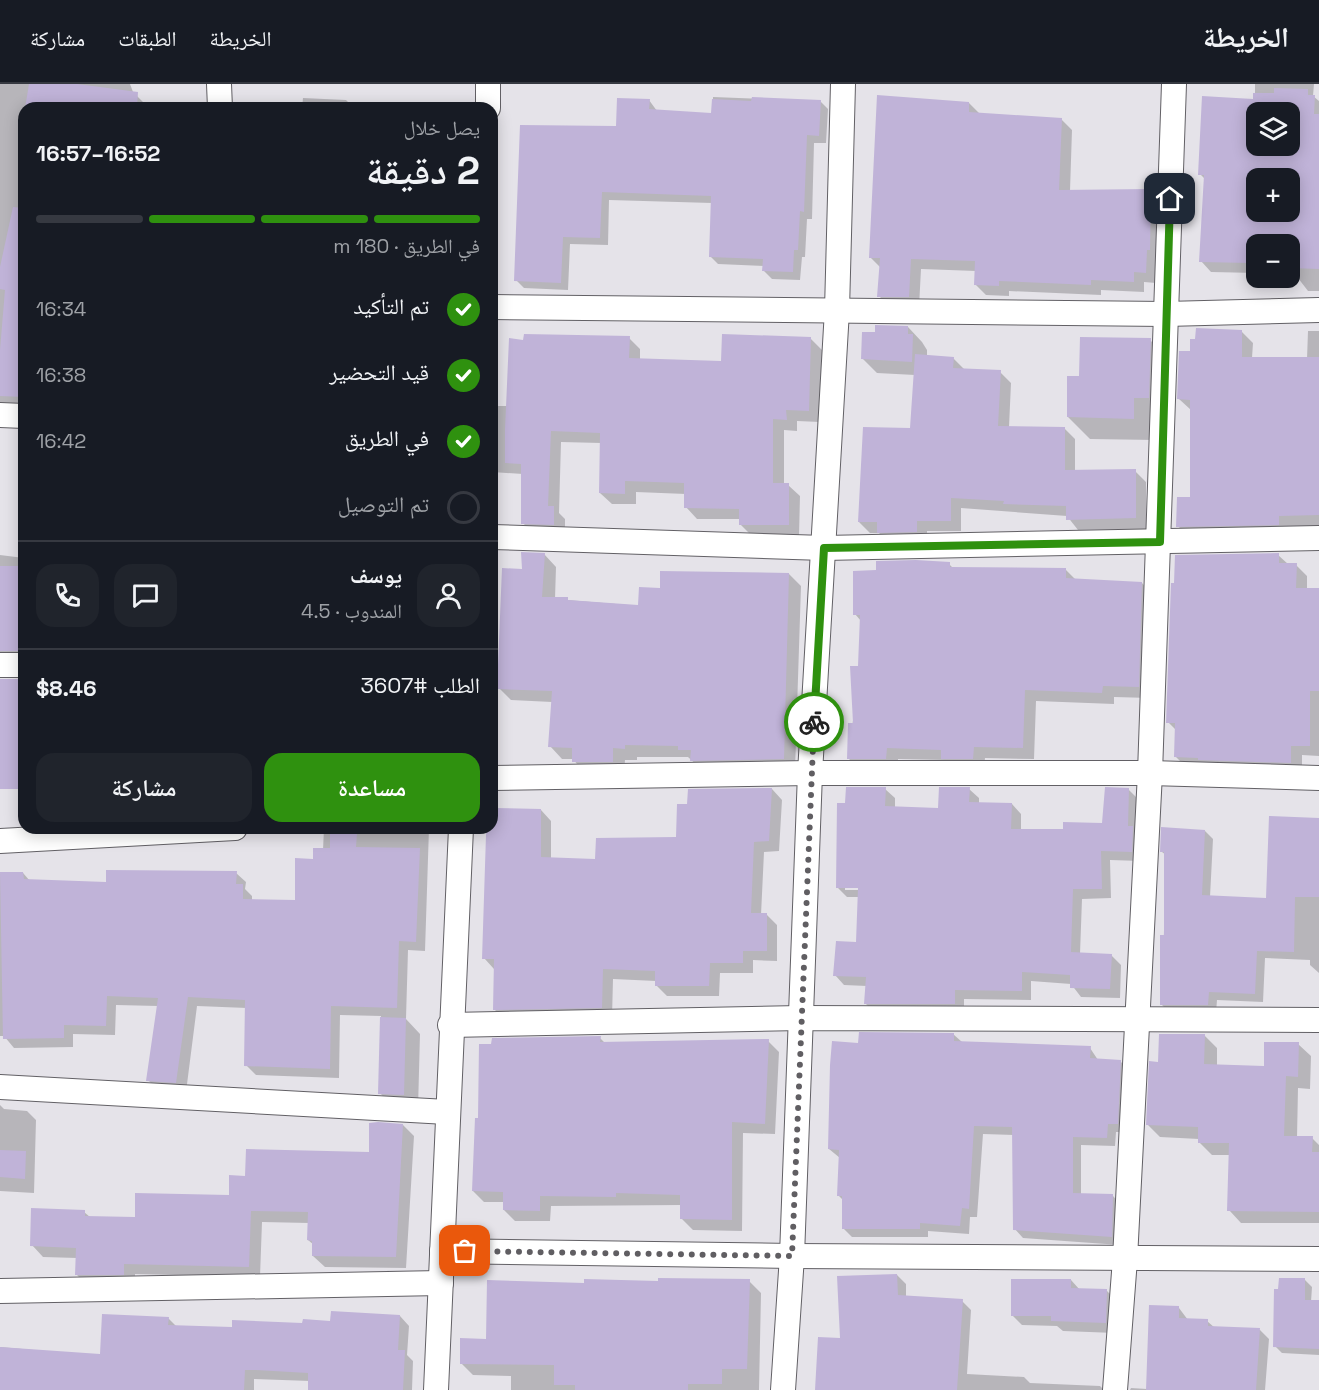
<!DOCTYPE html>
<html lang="ar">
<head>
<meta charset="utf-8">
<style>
	body { margin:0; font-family:"Space Grotesk","Noto Naskh Arabic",sans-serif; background:#20242c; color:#f1f3f6; direction:rtl; height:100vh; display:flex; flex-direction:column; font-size:22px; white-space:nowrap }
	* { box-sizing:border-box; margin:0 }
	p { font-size:20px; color:#9ea1a6 }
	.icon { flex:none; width:33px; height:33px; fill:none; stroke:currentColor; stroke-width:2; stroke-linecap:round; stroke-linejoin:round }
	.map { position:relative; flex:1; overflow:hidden; direction:ltr }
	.panel { position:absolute; left:18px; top:18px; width:480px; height:732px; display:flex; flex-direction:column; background:#171b24; border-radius:18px; box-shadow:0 3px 15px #0003; direction:rtl }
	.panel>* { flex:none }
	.fabs { position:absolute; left:1246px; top:18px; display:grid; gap:12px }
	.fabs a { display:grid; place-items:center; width:54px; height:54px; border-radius:12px; background:#171b24; box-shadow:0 3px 15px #0003; font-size:30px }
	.pin { position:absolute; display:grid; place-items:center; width:51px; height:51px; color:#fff; margin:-26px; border-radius:12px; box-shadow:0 3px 9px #0006 }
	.courier { position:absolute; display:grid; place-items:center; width:60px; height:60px; margin:-30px; border:4px solid #2f910f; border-radius:50%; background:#fff; color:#222; box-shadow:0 2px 8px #0007 }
	.summary em { font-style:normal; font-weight:600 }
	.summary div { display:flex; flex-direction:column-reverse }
	.summary { display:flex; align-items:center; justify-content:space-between; height:102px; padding:0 18px }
	h1 { font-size:39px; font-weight:600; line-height:45px }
	.bar { display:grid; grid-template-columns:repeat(4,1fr); gap:9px 6px; align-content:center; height:72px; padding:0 18px }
	.bar i { height:8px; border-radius:4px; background:#363941 }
	.bar .selected { background:#2f910f }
	.bar p { grid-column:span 4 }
	.line { display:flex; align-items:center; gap:15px; padding:0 18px; border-top:2px solid #363941 }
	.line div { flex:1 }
	.round { display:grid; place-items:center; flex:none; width:63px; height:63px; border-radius:18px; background:#20242c }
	ol { padding:0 18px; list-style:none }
	li { display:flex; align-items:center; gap:18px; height:66px }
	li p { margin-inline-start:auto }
	li .icon { padding:6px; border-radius:50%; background:#2f910f; color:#fff; stroke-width:4 }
	li:last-child { color:#9ea1a6 }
	li i { width:33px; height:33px; border:3px solid #363941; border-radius:50% }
	.cta { display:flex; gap:12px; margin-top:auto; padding:12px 18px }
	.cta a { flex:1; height:69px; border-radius:18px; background:#2f910f; color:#fff; font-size:24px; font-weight:600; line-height:69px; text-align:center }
	.cta a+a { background:#20242c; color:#f1f3f6 }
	header { display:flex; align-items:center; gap:36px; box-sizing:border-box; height:84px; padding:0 30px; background:#171b24; border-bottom:2px solid #363941 }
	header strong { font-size:28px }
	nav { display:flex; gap:33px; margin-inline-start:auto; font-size:21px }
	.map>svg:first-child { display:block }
	.shadow { fill:#0003; fill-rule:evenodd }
	.building { fill:#c0b3d8; fill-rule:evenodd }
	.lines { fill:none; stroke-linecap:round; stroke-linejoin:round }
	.street-casing { stroke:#626065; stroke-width:26 }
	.street { stroke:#fff; stroke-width:24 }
	.done { stroke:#605e62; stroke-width:6; stroke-dasharray:0 10.8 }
	.route { stroke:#2f910f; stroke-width:8 }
</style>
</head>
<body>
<header>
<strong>الخريطة</strong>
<nav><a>الخريطة</a><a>الطبقات</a><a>مشاركة</a></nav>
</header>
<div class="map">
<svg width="1319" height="1306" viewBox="0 0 1319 1306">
	<rect width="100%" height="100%" fill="#e5e3e9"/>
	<g class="shadow">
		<path d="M 0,0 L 130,0 L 133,8 L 143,18 L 142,24 L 24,24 L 24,322 L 0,327 Z"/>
		<path d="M 1255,0 L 1314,0 L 1313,12 L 1319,17 L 1319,207 L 1308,207 L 1298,194 L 1290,193 L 1290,160 L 1257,160 L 1257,189 L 1211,188 L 1201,177 L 1205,95 L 1200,90 L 1255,17 ZM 1257,28 L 1290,28 L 1290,62 L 1257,62 ZM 1257,94 L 1290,94 L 1290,128 L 1257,128 Z"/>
		<path d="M 713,13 L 820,17 L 828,25 L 826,59 L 814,59 L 812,135 L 807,135 L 805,173 L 802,173 L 800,196 L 772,195 L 764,187 L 764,182 L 718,180 L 710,172 L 712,119 L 609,116 L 608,161 L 570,160 L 568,206 L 524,204 L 516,196 L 617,43 L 649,16 L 657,27 L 713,30 Z"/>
		<path d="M 303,14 L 346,16 L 354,24 L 302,24 Z"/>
		<path d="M 969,19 L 980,30 L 1061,35 L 1072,46 L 1070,107 L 1150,107 L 1161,117 L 1156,199 L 1144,198 L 1144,208 L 1101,206 L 1101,211 L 1009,207 L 1009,212 L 986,211 L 975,200 L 976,187 L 921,185 L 919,223 L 890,223 L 879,212 L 881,184 L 870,173 Z"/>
		<path d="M 908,243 L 922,258 L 927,266 L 927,272 L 953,274 L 964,285 L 1000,288 L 1011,299 L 1009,343 L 1064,344 L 1075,355 L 1075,387 L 1135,387 L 1146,398 L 1146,445 L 1078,446 L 1067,432 L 961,424 L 961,447 L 927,447 L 927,458 L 889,459 L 879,449 L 870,449 L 859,438 L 911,345 L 915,291 L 877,289 L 862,274 L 876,250 Z"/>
		<path d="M 1308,247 L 1319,247 L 1319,443 L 1289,442 L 1289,451 L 1188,453 L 1178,442 L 1191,414 L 1191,326 L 1179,315 L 1191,269 L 1242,248 L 1253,259 L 1252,274 L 1307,275 Z"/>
		<path d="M 629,254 L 640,265 L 640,276 L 722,279 L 810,254 L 822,266 L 820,338 L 797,337 L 797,347 L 784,346 L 784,401 L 788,401 L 800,412 L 799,452 L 752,452 L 740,440 L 740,435 L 697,435 L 686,423 L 686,410 L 636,408 L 636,420 L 612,420 L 600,409 L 601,359 L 561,358 L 559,429 L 565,435 L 565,452 L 534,451 L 523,439 L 523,390 L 492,388 L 492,322 L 507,322 L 525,257 Z"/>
		<path d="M 1150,256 L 1172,278 L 1155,356 L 1090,355 L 1068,333 L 1081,294 Z"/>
		<path d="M 544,470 L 556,483 L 555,515 L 640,522 L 661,506 L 789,490 L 801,502 L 795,687 L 704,688 L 688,673 L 637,673 L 637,676 L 625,676 L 624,689 L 585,690 L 573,675 L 562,675 L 550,662 L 552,618 L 511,616 L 499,604 L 523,486 Z"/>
		<path d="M 0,471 L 24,474 L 24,576 L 0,581 Z"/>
		<path d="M 1278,471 L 1288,480 L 1296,481 L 1307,492 L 1307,506 L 1319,506 L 1319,672 L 1302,671 L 1302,690 L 1187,684 L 1175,672 L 1177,647 L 1168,638 Z"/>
		<path d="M 949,480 L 954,485 L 1066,486 L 1076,496 L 1142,499 L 1153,511 L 1150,614 L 1114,613 L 1114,620 L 1036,617 L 1034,675 L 985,674 L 984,686 L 954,686 L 944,676 L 898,675 L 898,686 L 860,686 L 848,674 L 860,583 L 861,537 L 855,530 Z"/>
		<path d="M 772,705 L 782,716 L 779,767 L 764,768 L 761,831 L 767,831 L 777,841 L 777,877 L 753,876 L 753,889 L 720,889 L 719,912 L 667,912 L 656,901 L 656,897 L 613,895 L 612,934 L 505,936 L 494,925 L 494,885 L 484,874 L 488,744 L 492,744 L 492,725 L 541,726 L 551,737 L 551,775 L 597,777 L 677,755 L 688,722 Z"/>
		<path d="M 885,705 L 895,714 L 895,724 L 939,725 L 969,705 L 979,714 L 979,720 L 1012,720 L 1021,730 L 1021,746 L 1064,746 L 1104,741 L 1128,705 L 1138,715 L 1141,777 L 1110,776 L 1111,814 L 1082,815 L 1080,870 L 1111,871 L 1121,881 L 1120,914 L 1081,913 L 1071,900 L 1031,897 L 1031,916 L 964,915 L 964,929 L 875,929 L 865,919 L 867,902 L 844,901 L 835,891 L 857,860 L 859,813 L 847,813 L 838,804 L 847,720 ZM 845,803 L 865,803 L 865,806 L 845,806 Z"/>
		<path d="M 1319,735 L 1319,889 L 1310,881 L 1310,876 L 1265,874 L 1263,918 L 1217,916 L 1216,929 L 1170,929 L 1162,921 L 1166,771 L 1162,768 L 1205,747 L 1213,755 L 1210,813 L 1268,816 Z"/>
		<path d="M 324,744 L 429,744 L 425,867 L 408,866 L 406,935 L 420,950 L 418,1025 L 394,1024 L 380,1009 L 381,932 L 340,931 L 339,994 L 256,991 L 246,981 L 247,924 L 197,922 L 186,1008 L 158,1006 L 148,996 L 158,922 L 116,921 L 115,951 L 73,950 L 73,963 L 14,964 L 4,952 L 0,952 L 0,790 L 23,789 L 30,797 L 107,799 L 236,789 L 246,798 L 245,805 L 252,812 L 252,816 L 296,818 L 314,776 L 323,766 Z"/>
		<path d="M 953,950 L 962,958 L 1090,964 L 1098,976 L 1120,977 L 1129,986 L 1126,1048 L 1116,1048 L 1115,1062 L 1081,1061 L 1081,1111 L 1113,1112 L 1121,1121 L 1120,1161 L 1023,1154 L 1015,1145 L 1014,1051 L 983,1050 L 977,1133 L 970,1133 L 969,1150 L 928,1147 L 928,1153 L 852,1153 L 843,1144 L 843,1116 L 838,1111 L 840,1074 L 829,1065 L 860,960 Z"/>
		<path d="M 1204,951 L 1217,964 L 1217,981 L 1265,983 L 1298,960 L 1311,972 L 1310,1005 L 1298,1004 L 1297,1054 L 1312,1054 L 1319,1061 L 1319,1139 L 1241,1139 L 1229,1126 L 1230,1071 L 1212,1071 L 1199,1058 L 1199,1055 L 1160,1053 L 1148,1041 L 1159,980 Z"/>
		<path d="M 600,954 L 606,960 L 768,957 L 779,968 L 775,1050 L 743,1049 L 742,1147 L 693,1146 L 682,1135 L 682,1121 L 551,1122 L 550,1137 L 515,1137 L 504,1126 L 505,1118 L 484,1118 L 473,1107 Z"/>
		<path d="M 0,1021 L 4,1025 L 27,1027 L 36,1036 L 34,1109 L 0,1107 Z"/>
		<path d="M 403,1041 L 414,1052 L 406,1184 L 325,1183 L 313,1172 L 314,1161 L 308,1156 L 309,1139 L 262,1138 L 260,1193 L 135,1190 L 135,1201 L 88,1202 L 77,1191 L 77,1174 L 43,1173 L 32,1161 L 84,1128 L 90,1133 L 137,1134 L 231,1112 L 247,1093 L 370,1069 Z"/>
		<path d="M 897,1191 L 906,1200 L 906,1213 L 962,1217 L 971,1226 L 967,1290 L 1024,1293 L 1030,1299 L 1100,1302 L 1104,1306 L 816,1306 L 841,1256 Z"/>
		<path d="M 1071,1196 L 1080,1206 L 1107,1207 L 1117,1217 L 1115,1249 L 1063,1247 L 1057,1242 L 1022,1241 L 1012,1231 Z"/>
		<path d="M 1305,1196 L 1312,1203 L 1311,1218 L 1319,1218 L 1319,1271 L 1282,1269 L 1275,1262 Z"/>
		<path d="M 749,1197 L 761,1209 L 759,1306 L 511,1306 L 511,1292 L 473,1291 L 461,1279 L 488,1256 L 586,1200 Z"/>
		<path d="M 1179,1224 L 1188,1236 L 1207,1237 L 1215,1244 L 1260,1246 L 1269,1255 L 1265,1306 L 1130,1306 L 1131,1304 L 1147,1305 Z"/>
		<path d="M 400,1232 L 409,1242 L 407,1271 L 413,1277 L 412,1306 L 309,1306 L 310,1297 L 254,1295 L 254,1306 L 0,1306 L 0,1263 L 101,1272 L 168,1234 L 176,1242 L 233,1244 Z"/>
	</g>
	<g class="building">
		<path d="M 29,0 L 77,0 L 138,8 L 137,24 L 25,24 Z"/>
		<path d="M 1274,4 L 1308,5 L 1308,11 L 1315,11 L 1314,30 L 1319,30 L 1319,185 L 1290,184 L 1290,160 L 1257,160 L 1257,183 L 1251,182 L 1251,179 L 1199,178 L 1204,91 L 1198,91 L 1202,12 L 1253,15 L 1253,9 L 1274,9 ZM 1257,28 L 1290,28 L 1290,62 L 1257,62 ZM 1257,94 L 1290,94 L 1290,128 L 1257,128 Z"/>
		<path d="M 877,11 L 969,18 L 969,28 L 1062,34 L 1059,106 L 1151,105 L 1150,166 L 1147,166 L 1146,189 L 1134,188 L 1134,198 L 1091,196 L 1091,201 L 999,197 L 999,202 L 974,201 L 975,177 L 911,175 L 909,213 L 877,213 L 880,174 L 869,174 Z"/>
		<path d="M 752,13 L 821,16 L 819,52 L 807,51 L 804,128 L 800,127 L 798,166 L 794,166 L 793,188 L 762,187 L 763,175 L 709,173 L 711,112 L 602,108 L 600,154 L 563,153 L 561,199 L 514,197 L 520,41 L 616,42 L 617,14 L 650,15 L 649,25 L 711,29 L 712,15 L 751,17 Z"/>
		<path d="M 13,123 L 24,124 L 24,313 L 0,312 L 0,266 L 5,206 L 0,205 L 0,183 Z"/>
		<path d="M 875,241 L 908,242 L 908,250 L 913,250 L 912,278 L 861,275 L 862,248 L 875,248 Z"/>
		<path d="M 1196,244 L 1242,246 L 1242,273 L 1319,273 L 1319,431 L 1279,432 L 1279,441 L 1176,443 L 1177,413 L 1190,413 L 1190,316 L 1177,315 L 1179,267 L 1190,267 L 1190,255 L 1195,255 Z"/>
		<path d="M 524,250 L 630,252 L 629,274 L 721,277 L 722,250 L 811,253 L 809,327 L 786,326 L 787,336 L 773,335 L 773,399 L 789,399 L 789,441 L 739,441 L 739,425 L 684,424 L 684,399 L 625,397 L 625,410 L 599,409 L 600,349 L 551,347 L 548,422 L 554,422 L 554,441 L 521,440 L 521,380 L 505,379 L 505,346 L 509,254 L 523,256 Z"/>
		<path d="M 1080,253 L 1151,254 L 1149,314 L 1134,314 L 1134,335 L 1067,333 L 1067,292 L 1079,292 Z"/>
		<path d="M 915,270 L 954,273 L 953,284 L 1001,286 L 998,342 L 1065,343 L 1065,386 L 1136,385 L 1136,434 L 1066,436 L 1066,422 L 1003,420 L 1004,417 L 951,414 L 951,437 L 917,437 L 917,448 L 877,449 L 877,438 L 858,438 L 863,343 L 910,344 Z"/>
		<path d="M 521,468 L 545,469 L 542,513 L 568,513 L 568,516 L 638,521 L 639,503 L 660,504 L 660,487 L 789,489 L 784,675 L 690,677 L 691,666 L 678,666 L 678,662 L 625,661 L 625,665 L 613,664 L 613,678 L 572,678 L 572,664 L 548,663 L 552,607 L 497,605 L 502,484 L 522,485 Z"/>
		<path d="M 1279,469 L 1279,479 L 1297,479 L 1296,504 L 1319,504 L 1319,607 L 1310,607 L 1310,662 L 1291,662 L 1291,679 L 1198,676 L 1198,674 L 1174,673 L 1175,639 L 1166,639 L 1171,499 L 1174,499 L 1175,471 Z"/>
		<path d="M 916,476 L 950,478 L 950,483 L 1066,484 L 1066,494 L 1142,498 L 1139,603 L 1103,602 L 1102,609 L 1025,606 L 1023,664 L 974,663 L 973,675 L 941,675 L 941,666 L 887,664 L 886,675 L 847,675 L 848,639 L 853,639 L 850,582 L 858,582 L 860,531 L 853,531 L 853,487 L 876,486 L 876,477 Z"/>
		<rect x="0" y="482" width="24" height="85"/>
		<rect x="0" y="595" width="24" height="110"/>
		<path d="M 846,703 L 886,703 L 885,722 L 938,724 L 939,703 L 970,703 L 969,718 L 1012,719 L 1011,745 L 1063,745 L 1063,738 L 1102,739 L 1105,703 L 1129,704 L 1128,742 L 1133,742 L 1132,768 L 1101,767 L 1102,805 L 1073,805 L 1071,868 L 1112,870 L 1110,905 L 1070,904 L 1070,891 L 1022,888 L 1022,907 L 955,906 L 955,920 L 864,920 L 866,893 L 833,892 L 836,857 L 856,858 L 858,804 L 836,804 L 837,719 L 845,719 Z"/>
		<path d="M 772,704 L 769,757 L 754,758 L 751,829 L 767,829 L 767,867 L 743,867 L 743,879 L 710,879 L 709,902 L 655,902 L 655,887 L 603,885 L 602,924 L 493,926 L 494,875 L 482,875 L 486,751 L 487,744 L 492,744 L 492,724 L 541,725 L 541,773 L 595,775 L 596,754 L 676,753 L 677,720 L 687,720 L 688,705 Z"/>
		<path d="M 1269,732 L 1319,734 L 1319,813 L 1295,813 L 1294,868 L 1257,867 L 1255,910 L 1209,908 L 1208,921 L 1160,921 L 1160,851 L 1164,851 L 1164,768 L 1160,768 L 1161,743 L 1205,746 L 1202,811 L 1266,814 Z"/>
		<path d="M 330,749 L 357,749 L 356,763 L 420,764 L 416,858 L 399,857 L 397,924 L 331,922 L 330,985 L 244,982 L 245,916 L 188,913 L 176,999 L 146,997 L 158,914 L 107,912 L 106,942 L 64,941 L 64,954 L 3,955 L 0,788 L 23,788 L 24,795 L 106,798 L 106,786 L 237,787 L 236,800 L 243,800 L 243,815 L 295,816 L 295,774 L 313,775 L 313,764 L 330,764 Z"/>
		<path d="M 380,933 L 406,934 L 404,1011 L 378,1010 Z"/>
		<path d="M 859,948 L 954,949 L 954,957 L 1091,962 L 1090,974 L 1121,976 L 1118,1040 L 1108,1040 L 1107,1054 L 1073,1053 L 1073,1109 L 1113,1110 L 1112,1153 L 1013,1146 L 1012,1043 L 974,1042 L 969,1125 L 962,1124 L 960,1142 L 920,1139 L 920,1145 L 842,1145 L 842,1112 L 837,1112 L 839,1066 L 828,1065 L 830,981 L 832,957 L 858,959 Z"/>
		<path d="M 1159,950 L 1205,950 L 1204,980 L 1264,982 L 1264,958 L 1299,958 L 1298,993 L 1286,992 L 1284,1052 L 1313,1052 L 1312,1068 L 1319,1068 L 1319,1128 L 1227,1127 L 1229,1059 L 1198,1059 L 1198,1043 L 1146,1041 L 1149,977 L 1158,978 Z"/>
		<path d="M 601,952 L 600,958 L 769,955 L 765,1040 L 732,1038 L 732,1136 L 680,1135 L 680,1111 L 616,1109 L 616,1113 L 540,1112 L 540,1127 L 503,1126 L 503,1108 L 472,1107 L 475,1034 L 478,1034 L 479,960 L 491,960 L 492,954 Z"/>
		<path d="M 378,1038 L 403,1040 L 396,1173 L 312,1172 L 312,1157 L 307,1156 L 308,1128 L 251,1127 L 249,1183 L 124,1180 L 124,1191 L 75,1191 L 76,1164 L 30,1162 L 31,1124 L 85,1126 L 85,1132 L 135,1133 L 135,1109 L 229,1111 L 229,1091 L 245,1092 L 246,1065 L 369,1068 L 369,1039 Z"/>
		<path d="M 0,1066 L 26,1067 L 25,1095 L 0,1093 Z"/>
		<path d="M 897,1190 L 898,1211 L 963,1215 L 957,1306 L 815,1306 L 818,1253 L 840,1254 L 837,1192 Z"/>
		<path d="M 658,1194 L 750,1195 L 747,1285 L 722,1285 L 722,1300 L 688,1300 L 688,1306 L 575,1306 L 575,1301 L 554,1301 L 554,1281 L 460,1280 L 460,1254 L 486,1255 L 487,1196 L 584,1199 L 584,1195 L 658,1197 Z"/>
		<path d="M 1279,1194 L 1305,1194 L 1305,1216 L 1319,1216 L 1319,1265 L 1273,1263 L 1274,1205 L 1278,1205 Z"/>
		<path d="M 1011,1195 L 1071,1195 L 1071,1204 L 1107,1205 L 1106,1239 L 1051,1237 L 1051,1232 L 1011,1232 Z"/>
		<path d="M 1149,1221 L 1179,1222 L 1179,1234 L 1208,1235 L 1208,1242 L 1260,1244 L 1256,1306 L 1146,1306 Z"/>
		<path d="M 331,1227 L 400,1231 L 398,1266 L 405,1266 L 403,1306 L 308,1306 L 308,1289 L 256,1286 L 245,1286 L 244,1306 L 0,1306 L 0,1263 L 100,1270 L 102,1230 L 169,1233 L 168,1241 L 232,1243 L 232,1236 L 302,1239 L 303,1235 L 330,1237 Z"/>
	</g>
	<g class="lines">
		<g class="street-casing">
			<g id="street">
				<path d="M 219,0 L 220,24"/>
				<path d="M 488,0 L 488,24"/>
				<path d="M 492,223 L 1166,230 L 1319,226"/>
				<path d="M 0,331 L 24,332"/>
				<path d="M 492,453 L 824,464 L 1319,454"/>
				<path d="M 0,581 L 24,581"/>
				<path d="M 492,694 L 810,689 L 1150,689 L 1319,694"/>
				<path d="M 0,757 L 235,744"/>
				<path d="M 450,941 L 800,934 L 1319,936"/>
				<path d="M 0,1003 L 447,1028"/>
				<path d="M 442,1167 L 792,1172 L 1319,1175"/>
				<path d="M 0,1207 L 441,1199"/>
				<path d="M 436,1306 L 461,744"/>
				<path d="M 783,1306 L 792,1172 L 810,689 L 837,226 L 843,0"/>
				<path d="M 1115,1306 L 1125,1175 L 1150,689 L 1174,0"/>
			</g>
		</g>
		<use href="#street" class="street"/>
	</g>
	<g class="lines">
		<path class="done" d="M 465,1167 L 792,1172 L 814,638"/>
		<path class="route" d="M 814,638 L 824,464 L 1160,458 L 1170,115"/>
	</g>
</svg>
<div class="fabs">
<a><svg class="icon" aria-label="layers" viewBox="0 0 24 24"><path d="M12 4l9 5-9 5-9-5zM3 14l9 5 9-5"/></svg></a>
<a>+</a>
<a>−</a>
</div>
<div class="pin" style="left:465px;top:1167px;background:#ea580c"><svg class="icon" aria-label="bag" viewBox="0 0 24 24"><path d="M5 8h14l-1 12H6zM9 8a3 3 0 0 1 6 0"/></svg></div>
<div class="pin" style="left:1170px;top:115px;background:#1f2937"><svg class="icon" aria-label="home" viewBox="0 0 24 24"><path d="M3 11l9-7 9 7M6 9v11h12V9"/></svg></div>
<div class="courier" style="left:814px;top:638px"><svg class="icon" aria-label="bike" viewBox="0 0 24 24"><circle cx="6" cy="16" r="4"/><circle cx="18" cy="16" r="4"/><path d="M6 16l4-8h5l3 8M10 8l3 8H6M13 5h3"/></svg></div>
<section class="panel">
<div class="summary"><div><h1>2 دقيقة</h1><p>يصل خلال</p></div><em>16:52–16:57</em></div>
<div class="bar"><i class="selected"></i><i class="selected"></i><i class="selected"></i><i></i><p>في الطريق · 180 m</p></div>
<ol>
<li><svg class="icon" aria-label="check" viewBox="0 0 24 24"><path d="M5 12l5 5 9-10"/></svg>تم التأكيد<p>16:34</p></li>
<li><svg class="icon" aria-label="check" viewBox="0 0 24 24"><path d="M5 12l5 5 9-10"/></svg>قيد التحضير<p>16:38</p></li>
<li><svg class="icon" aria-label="check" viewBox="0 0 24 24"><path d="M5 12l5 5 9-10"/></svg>في الطريق<p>16:42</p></li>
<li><i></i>تم التوصيل</li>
</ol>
<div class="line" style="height:108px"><a class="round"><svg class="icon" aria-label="person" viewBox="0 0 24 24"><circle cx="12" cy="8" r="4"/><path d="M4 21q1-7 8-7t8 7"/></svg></a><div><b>يوسف</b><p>المندوب · 4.5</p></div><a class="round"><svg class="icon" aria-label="chat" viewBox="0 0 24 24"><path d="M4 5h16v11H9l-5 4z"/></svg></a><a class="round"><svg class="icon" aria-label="phone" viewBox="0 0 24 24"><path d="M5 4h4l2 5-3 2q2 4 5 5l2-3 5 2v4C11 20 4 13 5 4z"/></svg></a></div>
<div class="line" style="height:78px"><div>الطلب #3607</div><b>$8.46</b></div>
<div class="cta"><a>مساعدة</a><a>مشاركة</a></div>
</section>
</div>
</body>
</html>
